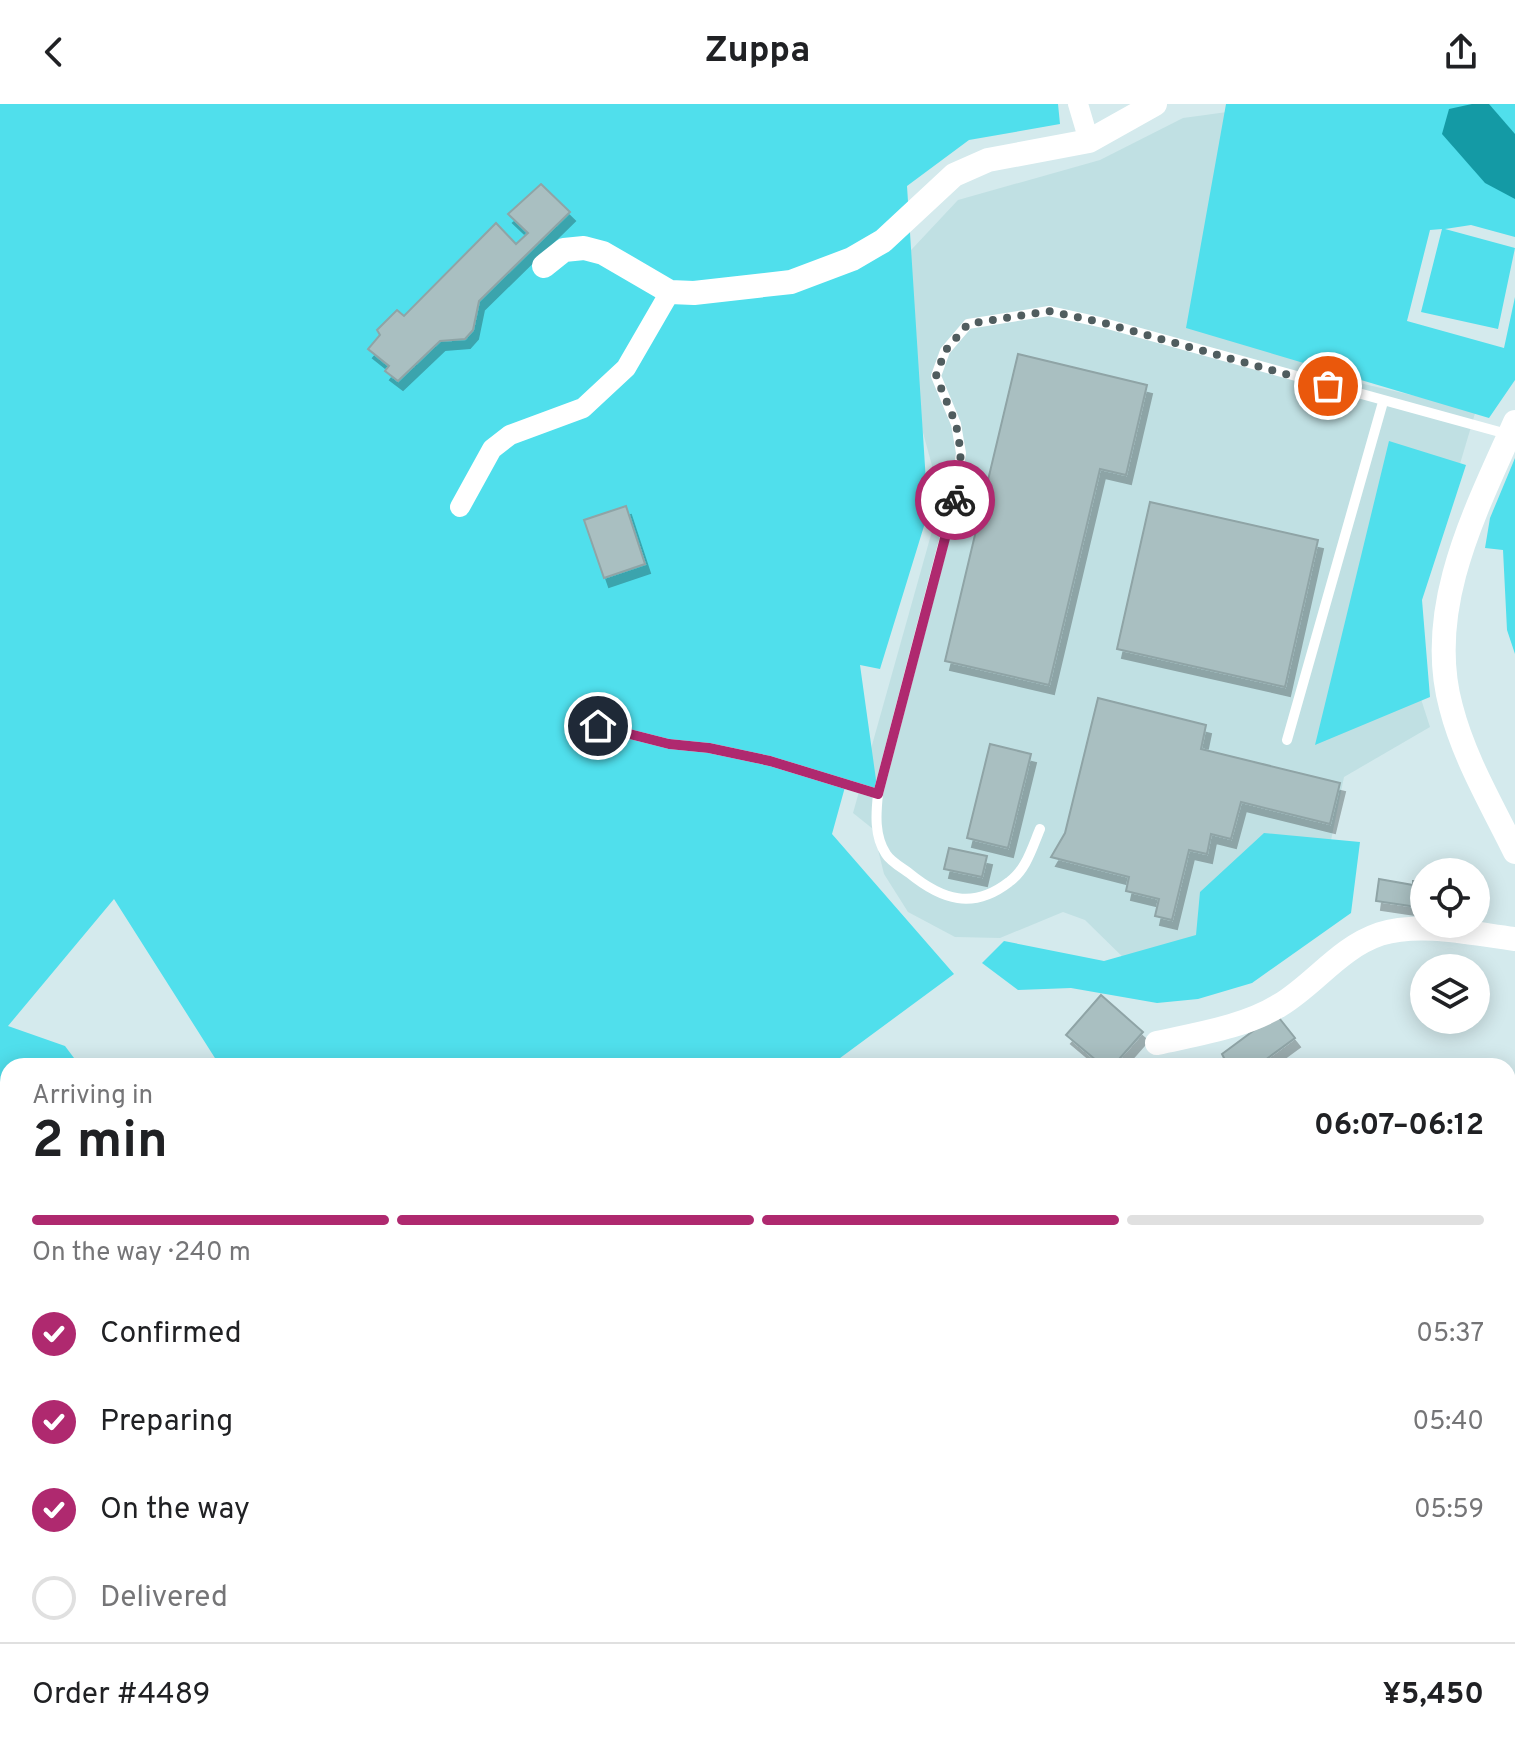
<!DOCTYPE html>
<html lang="en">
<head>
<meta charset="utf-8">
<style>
	body { margin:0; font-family:Overpass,sans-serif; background:#f2f2f2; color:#202124; height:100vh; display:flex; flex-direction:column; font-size:30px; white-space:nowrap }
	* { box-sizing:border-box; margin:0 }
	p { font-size:26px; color:#757577 }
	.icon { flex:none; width:44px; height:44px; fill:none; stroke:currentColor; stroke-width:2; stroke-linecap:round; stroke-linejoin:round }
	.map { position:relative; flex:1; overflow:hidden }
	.panel { position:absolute; left:0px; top:954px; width:1516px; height:704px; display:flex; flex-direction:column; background:#fff; border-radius:24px 24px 0 0; box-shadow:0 4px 20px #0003 }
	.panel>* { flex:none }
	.fabs { position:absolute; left:1410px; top:754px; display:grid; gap:16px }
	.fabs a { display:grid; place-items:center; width:80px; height:80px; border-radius:50%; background:#fff; box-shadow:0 4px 20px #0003; font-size:40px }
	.pin { position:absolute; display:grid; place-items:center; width:68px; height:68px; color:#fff; margin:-34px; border:4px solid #fff; border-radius:50%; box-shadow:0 2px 8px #0007 }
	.courier { position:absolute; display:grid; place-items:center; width:80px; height:80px; margin:-40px; border:6px solid #af296f; border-radius:50%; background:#fff; color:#222; box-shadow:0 2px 10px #0007 }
	.headline em { font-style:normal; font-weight:700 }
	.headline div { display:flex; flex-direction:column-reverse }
	.headline { display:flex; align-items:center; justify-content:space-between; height:136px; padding:0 32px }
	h1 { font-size:52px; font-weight:700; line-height:60px }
	.bar { display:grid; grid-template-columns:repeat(4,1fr); gap:12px 8px; align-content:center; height:96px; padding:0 32px }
	.bar i { height:10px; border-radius:6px; background:#e0e0e0 }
	.bar .active { background:#af296f }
	.bar p { grid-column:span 4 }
	.line { display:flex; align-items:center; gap:20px; padding:0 32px; border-top:2px solid #e0e0e0 }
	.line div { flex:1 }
	ol { padding:0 32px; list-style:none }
	li { display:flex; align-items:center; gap:24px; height:88px }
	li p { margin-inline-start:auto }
	li .icon { padding:8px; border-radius:50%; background:#af296f; color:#fff; stroke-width:4 }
	li:last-child { color:#757577 }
	li i { width:44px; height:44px; border:4px solid #e0e0e0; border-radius:50% }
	header { display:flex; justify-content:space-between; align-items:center; height:104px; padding:0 32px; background:#fff; font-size:36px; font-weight:700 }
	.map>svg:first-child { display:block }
	.built { fill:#c0e0e3 }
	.green { fill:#50dfec }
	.water { fill:#149aa5 }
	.building { fill:#a9bfc1; stroke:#8fa4a6; stroke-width:2; filter:url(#shadow) }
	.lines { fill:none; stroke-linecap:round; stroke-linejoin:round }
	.service { stroke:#fff; stroke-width:10 }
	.minor { stroke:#fff; stroke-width:20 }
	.tertiary { stroke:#fff; stroke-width:24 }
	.done { stroke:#505d5f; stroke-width:8; stroke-dasharray:0 14.4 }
	.route { stroke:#af296f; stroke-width:10 }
</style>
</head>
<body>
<header><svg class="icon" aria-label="back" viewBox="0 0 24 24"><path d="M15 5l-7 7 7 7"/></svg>Zuppa<svg class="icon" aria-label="share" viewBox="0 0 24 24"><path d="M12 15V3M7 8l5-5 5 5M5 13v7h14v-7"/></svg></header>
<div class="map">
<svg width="1515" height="1658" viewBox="0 0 1515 1658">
	<defs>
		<filter id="shadow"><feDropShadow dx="5" dy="9" stdDeviation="0" flood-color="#0004"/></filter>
	</defs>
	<rect width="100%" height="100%" fill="#d4eaed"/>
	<path class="built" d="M 1242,6 L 1369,128 L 1338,274 L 1476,306 L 1416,508 L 1421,595 L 1430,623 L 1344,673 L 1328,751 L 1195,874 L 1134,864 L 1085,816 L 1063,808 L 1000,834 L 955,833 L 908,808 L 884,770 L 873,725 L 853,709 L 941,395 L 882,177 L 958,96 L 1100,56 L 1183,14 Z"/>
	<g class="green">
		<path d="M 0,0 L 1058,0 L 1060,20 L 969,36 L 907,82 L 928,409 L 880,565 L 860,561 L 878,690 L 845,683 L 832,730 L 954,870 L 836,957 L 756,962 L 220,962 L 114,795 L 8,922 L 65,942 L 80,962 L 8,962 L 8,1079 L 0,1078 Z"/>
		<path d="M 1226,0 L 1515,0 L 1515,133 L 1471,121 L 1445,125 L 1515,144 L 1498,225 L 1421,208 L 1442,125 L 1430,126 L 1407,217 L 1504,244 L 1515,193 L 1515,276 L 1489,314 L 1186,224 Z"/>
		<path d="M 1389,337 L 1466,361 L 1422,496 L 1430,593 L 1315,641 Z"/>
		<path d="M 1515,354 L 1515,550 L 1507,526 L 1503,446 L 1485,444 L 1490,414 Z"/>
		<path d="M 1264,729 L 1360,738 L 1351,809 L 1252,879 L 1198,895 L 1157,899 L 1071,884 L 1018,886 L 982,859 L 1004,837 L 1104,857 L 1196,831 L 1200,788 Z"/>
		<path d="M 1515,1198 L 1515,1462 L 1508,1462 L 1508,1235 Z"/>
		<path d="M 12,1650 L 77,1650 L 78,1658 L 4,1658 Z"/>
		<path d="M 231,1650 L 369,1650 L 370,1658 L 230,1658 Z"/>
		<path d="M 645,1650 L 1427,1650 L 1412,1658 L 642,1658 Z"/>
	</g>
	<path class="water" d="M 1472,0 L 1489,0 L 1515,30 L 1515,95 L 1485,79 L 1442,30 L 1449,5 Z"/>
	<g class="building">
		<path d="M 541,80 L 570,108 L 479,197 L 473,226 L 465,235 L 440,237 L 398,277 L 385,267 L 389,262 L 368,245 L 380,231 L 377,226 L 397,206 L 404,212 L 496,119 L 516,140 L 528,129 L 508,110 Z"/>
		<path d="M 1018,250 L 1147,281 L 1126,371 L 1100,365 L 1049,581 L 945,557 Z"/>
		<path d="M 1150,398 L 1318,436 L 1285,583 L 1117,545 Z"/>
		<path d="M 626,402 L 645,460 L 604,474 L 584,416 Z"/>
		<path d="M 1098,594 L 1206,621 L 1201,645 L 1340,679 L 1330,720 L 1241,698 L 1231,735 L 1211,730 L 1207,750 L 1189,746 L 1172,816 L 1155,812 L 1159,795 L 1126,787 L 1129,773 L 1051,753 L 1065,729 Z"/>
		<path d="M 990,640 L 1031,650 L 1008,744 L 967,734 Z"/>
		<path d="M 949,744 L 987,752 L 982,773 L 944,765 Z"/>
		<path d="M 1379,775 L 1413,781 L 1413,777 L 1424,778 L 1424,804 L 1376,797 Z"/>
		<path d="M 1101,891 L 1143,928 L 1113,962 L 1103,962 L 1066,931 Z"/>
		<path d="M 1276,910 L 1295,934 L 1257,962 L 1227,960 L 1222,950 Z"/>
	</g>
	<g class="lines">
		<g class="service">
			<path d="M 598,622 L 669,640 L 709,644 L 770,657 L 878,690"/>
			<path d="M 1287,636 L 1383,298"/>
			<path d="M 1040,725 C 1032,744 1026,766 1009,778 C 973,806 942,796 909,769 C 902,764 890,757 886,750 C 874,732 876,709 878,690 L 954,398 L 961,349 L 956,320 L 936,272 L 945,247 L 968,220 L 1049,207 L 1104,219 L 1507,330"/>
		</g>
		<g class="minor">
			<path d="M 1078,0 L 1089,37"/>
			<path d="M 460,403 L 492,345 L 510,331 L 583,304 L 626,264 L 670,188"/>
			<path d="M 1508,1015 L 1515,1016"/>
			<path d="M 0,1263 L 8,1265"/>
			<path d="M 0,1401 L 8,1400"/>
		</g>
		<g class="tertiary">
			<path d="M 544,162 L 564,146 L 584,144 L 603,149 L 670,188 L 694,189 L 791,178 L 852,155 L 883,137 L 954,71 L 988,56 L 1089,37 L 1155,0"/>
			<path d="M 1515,318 C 1476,406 1424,504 1451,603 C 1464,654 1492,701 1515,748"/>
			<path d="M 1157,939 C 1197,930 1245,923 1280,901 C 1316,879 1339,844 1380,830 C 1421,817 1474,830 1515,835"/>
			<path d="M 1508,1176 L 1515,1140"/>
			<path d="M 1508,1483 L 1515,1483"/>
			<path d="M 1508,1527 L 1515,1536"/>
		</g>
	</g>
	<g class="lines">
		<path class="done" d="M 955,396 L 961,349 L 956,320 L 936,272 L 945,247 L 968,220 L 1049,207 L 1104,219 L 1328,282"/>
		<path class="route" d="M 598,622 L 669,640 L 709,644 L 770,657 L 878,690 L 955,396"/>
	</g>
</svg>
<div class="fabs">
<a><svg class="icon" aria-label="locate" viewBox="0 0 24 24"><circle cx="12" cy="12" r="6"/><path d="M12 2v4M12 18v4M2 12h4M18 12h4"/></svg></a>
<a><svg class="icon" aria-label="layers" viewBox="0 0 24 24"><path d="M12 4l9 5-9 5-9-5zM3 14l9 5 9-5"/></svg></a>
</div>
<div class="pin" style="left:1328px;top:282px;background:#ea580c"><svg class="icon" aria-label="bag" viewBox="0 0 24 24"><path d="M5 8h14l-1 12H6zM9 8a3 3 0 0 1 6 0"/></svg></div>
<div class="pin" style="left:598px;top:622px;background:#1f2937"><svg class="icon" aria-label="home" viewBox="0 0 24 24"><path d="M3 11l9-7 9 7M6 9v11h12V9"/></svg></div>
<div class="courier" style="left:955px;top:396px"><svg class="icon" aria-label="bike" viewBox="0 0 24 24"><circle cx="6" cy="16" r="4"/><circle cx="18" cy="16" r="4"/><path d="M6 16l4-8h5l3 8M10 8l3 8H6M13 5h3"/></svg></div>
<section class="panel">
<div class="headline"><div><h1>2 min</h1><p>Arriving in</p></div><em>06:07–06:12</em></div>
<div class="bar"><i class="active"></i><i class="active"></i><i class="active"></i><i></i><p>On the way · 240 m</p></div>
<ol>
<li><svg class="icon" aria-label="check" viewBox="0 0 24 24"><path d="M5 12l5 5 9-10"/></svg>Confirmed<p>05:37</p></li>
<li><svg class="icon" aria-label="check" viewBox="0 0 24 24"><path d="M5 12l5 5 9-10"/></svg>Preparing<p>05:40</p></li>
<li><svg class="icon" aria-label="check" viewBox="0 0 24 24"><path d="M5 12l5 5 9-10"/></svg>On the way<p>05:59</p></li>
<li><i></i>Delivered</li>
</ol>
<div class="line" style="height:104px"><div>Order #4489</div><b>¥5,450</b></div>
</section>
</div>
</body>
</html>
